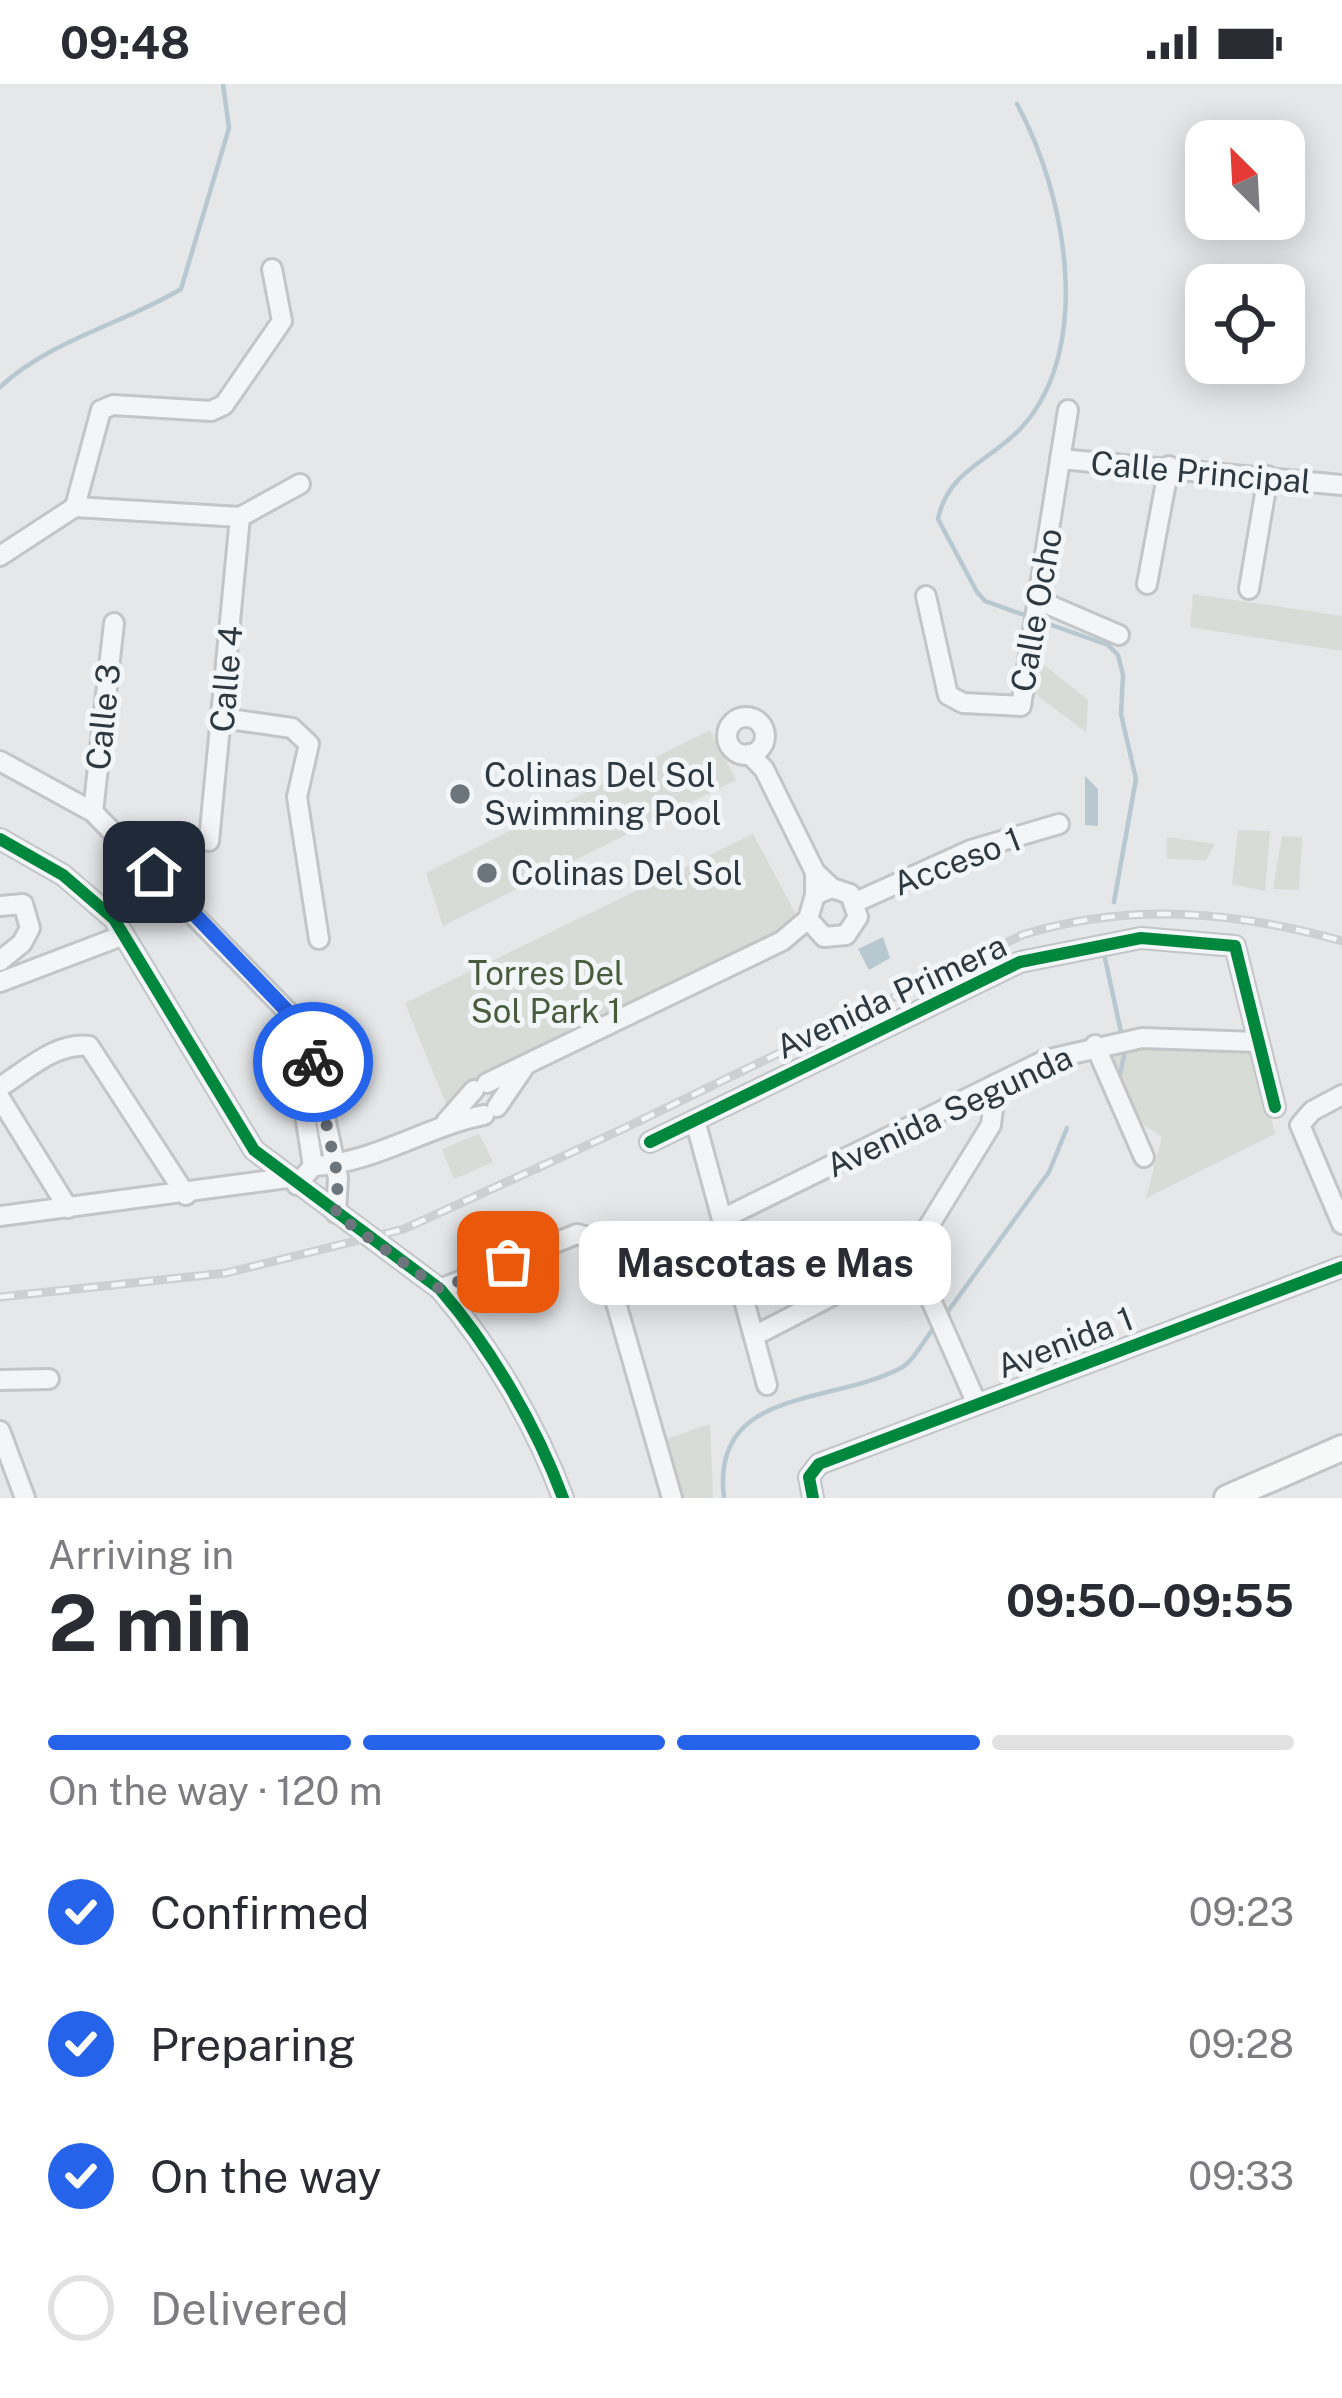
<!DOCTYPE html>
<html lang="en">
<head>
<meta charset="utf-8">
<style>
	body { margin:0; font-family:"Public Sans",sans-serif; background:#f2f2f3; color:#2b2b33; height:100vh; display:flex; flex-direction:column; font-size:45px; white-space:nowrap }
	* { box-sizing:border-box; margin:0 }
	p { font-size:39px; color:#7c7c81 }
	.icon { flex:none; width:66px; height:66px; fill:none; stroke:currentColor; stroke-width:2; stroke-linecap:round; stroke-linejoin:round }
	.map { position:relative; height:1414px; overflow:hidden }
	.sheet { display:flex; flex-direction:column; background:#fff; flex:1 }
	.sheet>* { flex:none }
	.needle { width:78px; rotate:336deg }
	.fabs { position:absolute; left:1185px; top:36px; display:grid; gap:24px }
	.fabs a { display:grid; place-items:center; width:120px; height:120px; border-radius:24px; background:#fff; box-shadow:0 6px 30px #0003; font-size:60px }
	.pin { position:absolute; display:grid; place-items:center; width:102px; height:102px; color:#fff; margin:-51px; border-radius:24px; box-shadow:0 6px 18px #0006 }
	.courier { position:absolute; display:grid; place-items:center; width:120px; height:120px; margin:-60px; border:9px solid #2563eb; border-radius:50%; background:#fff; color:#222; box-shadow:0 3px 15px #0007 }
	.bubble { position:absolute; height:84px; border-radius:24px; background:#fff; box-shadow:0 6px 30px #0003; font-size:39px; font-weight:700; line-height:84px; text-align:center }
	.head em { font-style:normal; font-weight:700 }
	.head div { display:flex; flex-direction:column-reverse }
	.head { display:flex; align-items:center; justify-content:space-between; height:204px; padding:0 48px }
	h1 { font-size:78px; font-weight:700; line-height:90px }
	.bar { display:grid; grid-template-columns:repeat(4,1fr); gap:18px 12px; align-content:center; height:144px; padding:0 48px }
	.bar i { height:15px; border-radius:9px; background:#e1e1e2 }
	.bar .active { background:#2563eb }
	.bar p { grid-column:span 4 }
	ol { padding:0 48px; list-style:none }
	li { display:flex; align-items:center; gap:36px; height:132px }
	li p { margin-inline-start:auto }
	li .icon { padding:12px; border-radius:50%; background:#2563eb; color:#fff; stroke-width:4 }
	li:last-child { color:#7c7c81 }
	li i { width:66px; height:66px; border:6px solid #e1e1e2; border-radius:50% }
	.status { display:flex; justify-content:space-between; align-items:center; height:84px; padding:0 60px; background:#fff; direction:ltr }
	.status svg { height:33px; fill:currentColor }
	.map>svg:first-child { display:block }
	.green { fill:#d7dcd6 }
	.water { fill:#b7c8d0 }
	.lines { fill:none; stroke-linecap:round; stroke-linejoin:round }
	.stream { stroke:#b7c8d0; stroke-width:4.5 }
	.minor-casing { stroke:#c3c5c7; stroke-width:24 }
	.major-casing { stroke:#c2c4c6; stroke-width:30 }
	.minor { stroke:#f4f5f6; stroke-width:18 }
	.major { stroke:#f7f8f8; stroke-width:24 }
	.rail-casing { stroke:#cdcfd1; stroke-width:9 }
	.rail { stroke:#f3f6f8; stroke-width:4.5; stroke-dasharray:14; stroke-linecap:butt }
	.cycleway-casing { stroke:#f3f6f8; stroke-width:20 }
	.cycleway { stroke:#00873e; stroke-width:12 }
	.done { stroke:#6d757c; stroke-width:12; stroke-dasharray:0 21.6 }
	.route { stroke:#2563eb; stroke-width:15 }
	.poi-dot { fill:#6d757c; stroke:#f3f6f8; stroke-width:4.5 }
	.labels { text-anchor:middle; stroke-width:10; stroke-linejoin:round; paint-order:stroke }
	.street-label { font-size:33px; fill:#2d3841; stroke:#f3f6f8 }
	.poi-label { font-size:33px; fill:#2d3841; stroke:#f3f6f8; text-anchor:start }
	.park-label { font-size:33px; fill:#485b3c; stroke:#f3f6f8 }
</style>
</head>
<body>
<div class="status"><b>09:48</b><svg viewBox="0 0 49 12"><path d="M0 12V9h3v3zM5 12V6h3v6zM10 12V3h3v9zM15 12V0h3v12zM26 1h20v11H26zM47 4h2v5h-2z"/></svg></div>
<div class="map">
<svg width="1342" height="1414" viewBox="0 0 1342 1414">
	<rect width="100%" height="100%" fill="#e5e7e9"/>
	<g class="green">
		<path d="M 1193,510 L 1342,532 L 1342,567 L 1190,543 Z"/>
		<path d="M 1039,577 L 1088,616 L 1086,648 L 1034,609 Z"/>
		<path d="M 710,646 L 736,696 L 443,842 L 426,789 Z"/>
		<path d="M 1238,746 L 1270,747 L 1265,807 L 1232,800 Z"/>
		<path d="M 753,750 L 799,836 L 446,1020 L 405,919 Z"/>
		<path d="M 1282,752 L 1302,753 L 1299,806 L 1273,805 Z"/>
		<path d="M 1167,753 L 1215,760 L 1206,776 L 1167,775 Z"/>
		<path d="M 1132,961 L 1255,966 L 1275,1050 L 1146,1114 L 1162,1053 L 1138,1037 L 1114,979 L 1115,966 Z"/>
		<path d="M 479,1050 L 493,1078 L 454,1095 L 442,1065 Z"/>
		<path d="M 710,1340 L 713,1414 L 682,1414 L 663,1356 Z"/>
	</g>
	<g class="water">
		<path d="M 1085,692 L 1098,705 L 1098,742 L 1085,741 Z"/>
		<path d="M 883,853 L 890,874 L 869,886 L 858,865 Z"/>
	</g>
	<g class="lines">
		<g class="stream">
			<path d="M 1017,20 C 1065,108 1095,262 1022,343 C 991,377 948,386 938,435 L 977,508 L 985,517 L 1027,532"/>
			<path d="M 0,303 C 50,256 123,240 181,205 L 229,44 L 223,0"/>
			<path d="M 1043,538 L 1108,561 L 1118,571 L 1123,591 L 1121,630 L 1136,695 L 1114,818"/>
			<path d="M 1104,870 L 1121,948"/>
			<path d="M 1120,990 L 1126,963"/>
			<path d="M 946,1230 L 1049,1088 L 1067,1044"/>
			<path d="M 724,1414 C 710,1304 829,1321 899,1285 C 914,1278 923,1256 935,1243"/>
		</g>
		<g class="minor-casing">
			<g id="minor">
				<path d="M 1060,375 L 1342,401"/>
				<path d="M 75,423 L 101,326 L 113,321 L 211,327 L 224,321 L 282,237 L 272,185"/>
				<path d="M 0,472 L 75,423 L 240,433 L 300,400"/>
				<path d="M 1147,500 L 1169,382"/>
				<path d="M 1249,505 L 1268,392"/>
				<path d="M 926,512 L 948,611 L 963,619 L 1021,622 L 1068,326"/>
				<path d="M 1040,517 L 1119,551"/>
				<circle cx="746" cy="652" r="19"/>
				<path d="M 223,634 L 292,644 L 309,660 L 297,713 L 319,855"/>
				<path d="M 749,670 L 764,685 L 815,788"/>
				<path d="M 0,677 L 93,728 L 290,930 L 317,996 L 338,1094 L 336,1129"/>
				<path d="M 93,728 L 114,539"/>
				<path d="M 0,755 L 63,791 L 114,835 L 254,1066 L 440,1205 C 491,1264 536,1341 563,1414"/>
				<path d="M 209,757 L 240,433"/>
				<path d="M 815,811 L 815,788 L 832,804 L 850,810 L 858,833 L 846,851 L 824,853 L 808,835 L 815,811 L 832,804"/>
				<path d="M 856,818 L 971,766 L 1059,740"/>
				<path d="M 0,822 L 23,820 L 30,844 L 22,859 L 0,877"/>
				<path d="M 0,898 L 124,851"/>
				<path d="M 291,941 L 313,1082"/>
				<path d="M 1095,961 L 1144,1073"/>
				<path d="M 487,999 L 782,857 L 808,835"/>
				<path d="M 0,1003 C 27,986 56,958 89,962 L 186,1111"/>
				<path d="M 1342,1011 L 1312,1027 L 1300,1041 L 1342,1140"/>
				<path d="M 0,1014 L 68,1124"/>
				<path d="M 497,1023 L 523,985"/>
				<path d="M 695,1036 L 767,1301"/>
				<path d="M 446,1038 L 474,1006"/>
				<path d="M 650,1058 L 1020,878 L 1141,854 L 1235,862 L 1275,1023"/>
				<path d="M 297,1101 L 313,1082 C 372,1080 427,1042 484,1031"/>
				<path d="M 0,1132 L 287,1094"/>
				<path d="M 722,1135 L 1045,976 L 1142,954 L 1258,958"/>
				<path d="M 911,1171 L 977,1320"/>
				<path d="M 440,1205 L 577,1150 L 598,1156 L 672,1414"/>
				<path d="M 754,1252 L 911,1171 L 991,1041 L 996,1000"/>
				<path d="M 0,1296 L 49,1295"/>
				<path d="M 0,1347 L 25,1414"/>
				<path d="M 813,1414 L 809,1393 L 819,1380 L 1342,1183"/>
			</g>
		</g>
		<g class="major-casing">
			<path id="major" d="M 1227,1414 L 1342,1364"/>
		</g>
		<use href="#minor" class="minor"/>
		<use href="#major" class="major"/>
		<g class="rail-casing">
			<path id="rail" d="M 0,1213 L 226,1189 L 404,1145 L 627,1043 L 1022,851 C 1129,818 1235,827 1342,857"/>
		</g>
		<use href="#rail" class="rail"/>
		<g class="cycleway-casing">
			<g id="cycleway">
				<path d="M 0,755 L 63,791 L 114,835 L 254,1066 L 440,1205 C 491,1264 536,1341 563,1414"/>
				<path d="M 650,1058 L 1020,878 L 1141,854 L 1235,862 L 1275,1023"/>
				<path d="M 813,1414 L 809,1393 L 819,1380 L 1342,1183"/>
			</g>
		</g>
		<use href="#cycleway" class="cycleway"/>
	</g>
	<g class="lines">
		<path class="done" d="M 313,978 L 338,1094 L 336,1130 L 440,1205 L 508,1178"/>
		<path class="route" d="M 154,788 L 290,930 L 313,978"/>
	</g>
	<g class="poi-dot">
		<circle cx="460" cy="710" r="12"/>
		<circle cx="487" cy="789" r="12"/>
	</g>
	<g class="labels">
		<g class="street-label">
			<text transform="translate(1201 388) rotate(5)" y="12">Calle Principal</text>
			<text transform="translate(1036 526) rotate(-80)" y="12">Calle Ocho</text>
			<text transform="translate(226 595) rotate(-85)" y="12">Calle 4</text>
			<text transform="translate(103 633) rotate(-84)" y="12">Calle 3</text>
			<text transform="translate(957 777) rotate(-21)" y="12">Acceso 1</text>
			<text transform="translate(891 912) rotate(-25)" y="12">Avenida Primera</text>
			<text transform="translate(949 1027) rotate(-25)" y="12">Avenida Segunda</text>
			<text transform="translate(1065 1258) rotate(-21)" y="12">Avenida 1</text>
		</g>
		<g class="poi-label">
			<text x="484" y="703">Colinas Del Sol<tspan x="484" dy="38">Swimming Pool</tspan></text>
			<text x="511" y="801">Colinas Del Sol</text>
		</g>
		<g class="park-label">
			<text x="546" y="901">Torres Del<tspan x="546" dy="38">Sol Park 1</tspan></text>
		</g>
	</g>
</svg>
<div class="fabs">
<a><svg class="needle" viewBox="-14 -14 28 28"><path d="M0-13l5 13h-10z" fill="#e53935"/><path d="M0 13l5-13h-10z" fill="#7c7c81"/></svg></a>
<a><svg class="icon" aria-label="locate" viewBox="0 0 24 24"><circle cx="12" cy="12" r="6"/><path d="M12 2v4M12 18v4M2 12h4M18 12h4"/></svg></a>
</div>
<div class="pin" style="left:508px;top:1178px;background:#ea580c"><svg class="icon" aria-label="bag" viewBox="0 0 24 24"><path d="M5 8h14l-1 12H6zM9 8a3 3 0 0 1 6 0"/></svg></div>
<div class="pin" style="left:154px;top:788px;background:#1f2937"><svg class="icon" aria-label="home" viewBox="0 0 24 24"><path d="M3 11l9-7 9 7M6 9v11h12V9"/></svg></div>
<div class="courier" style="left:313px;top:978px"><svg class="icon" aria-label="bike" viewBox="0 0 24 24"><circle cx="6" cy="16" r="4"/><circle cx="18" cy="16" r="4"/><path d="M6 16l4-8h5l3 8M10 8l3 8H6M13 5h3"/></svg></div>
<div class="bubble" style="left:579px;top:1137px;width:372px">Mascotas e Mas</div>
</div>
<section class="sheet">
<div class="head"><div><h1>2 min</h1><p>Arriving in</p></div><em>09:50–09:55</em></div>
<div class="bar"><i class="active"></i><i class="active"></i><i class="active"></i><i></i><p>On the way · 120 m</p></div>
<ol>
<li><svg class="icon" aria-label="check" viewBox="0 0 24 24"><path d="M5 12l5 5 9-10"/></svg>Confirmed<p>09:23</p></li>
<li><svg class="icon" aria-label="check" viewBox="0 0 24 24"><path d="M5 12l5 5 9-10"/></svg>Preparing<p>09:28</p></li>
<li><svg class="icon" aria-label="check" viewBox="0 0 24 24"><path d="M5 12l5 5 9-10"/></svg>On the way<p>09:33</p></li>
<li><i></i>Delivered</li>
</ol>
</section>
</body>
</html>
